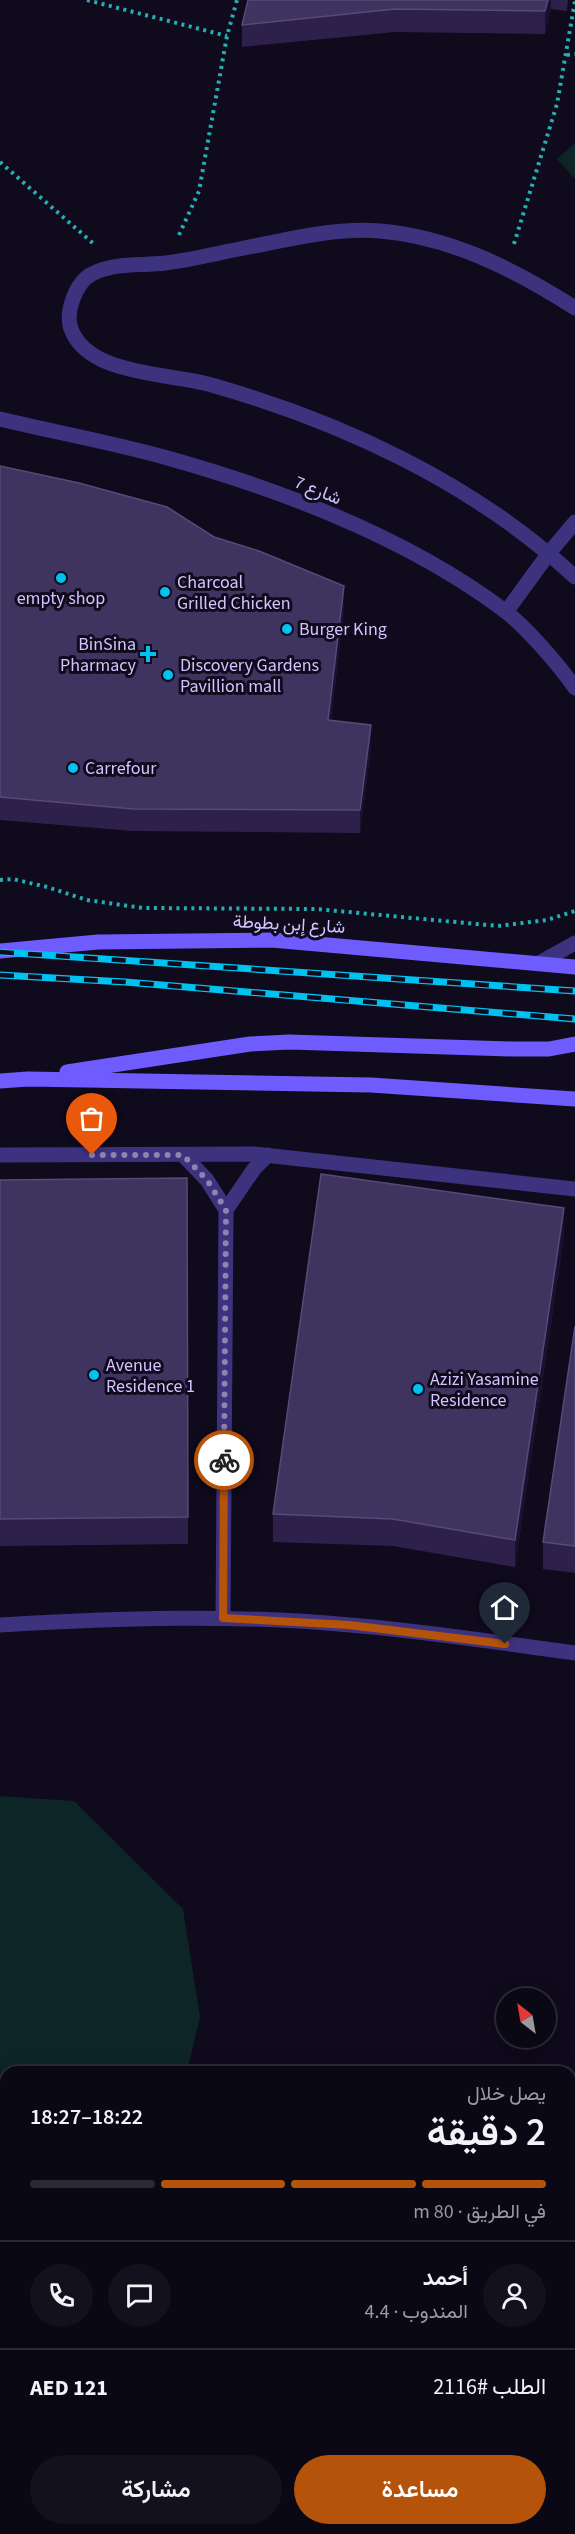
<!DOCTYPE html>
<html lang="ar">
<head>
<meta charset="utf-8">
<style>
	body { margin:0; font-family:"Source Sans 3",Vazirmatn,sans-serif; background:#14111e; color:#f1f3f6; direction:rtl; height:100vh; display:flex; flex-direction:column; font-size:22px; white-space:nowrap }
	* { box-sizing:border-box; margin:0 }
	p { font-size:20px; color:#9a9aa0 }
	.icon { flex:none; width:33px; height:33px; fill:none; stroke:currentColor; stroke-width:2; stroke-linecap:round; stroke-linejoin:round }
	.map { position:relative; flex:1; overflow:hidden; direction:ltr }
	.sheet { position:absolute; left:0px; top:2066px; width:576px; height:470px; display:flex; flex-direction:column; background:#0b0815; border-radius:18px 18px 0 0; box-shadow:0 6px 24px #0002,0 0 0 2px #2b2934; direction:rtl }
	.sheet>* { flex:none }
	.needle { width:39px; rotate:329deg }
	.buttons { position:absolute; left:496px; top:1988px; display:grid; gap:12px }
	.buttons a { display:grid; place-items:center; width:60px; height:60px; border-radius:50%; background:#0b0815; box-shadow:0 6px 24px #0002,0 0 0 2px #2b2934; font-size:30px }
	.pin { position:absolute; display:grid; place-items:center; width:51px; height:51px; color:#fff; margin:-62px -26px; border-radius:50% 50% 50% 0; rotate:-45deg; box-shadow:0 0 6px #0007 }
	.pin .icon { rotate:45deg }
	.courier { position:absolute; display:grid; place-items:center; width:60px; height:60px; margin:-30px; border:4px solid #b45309; border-radius:50%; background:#fff; color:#222; box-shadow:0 2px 8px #0007 }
	.headline em { font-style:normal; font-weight:600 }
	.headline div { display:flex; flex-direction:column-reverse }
	.headline { display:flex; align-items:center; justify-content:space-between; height:102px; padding:0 30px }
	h1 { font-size:39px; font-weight:600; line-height:45px }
	.bar { display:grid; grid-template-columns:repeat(4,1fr); gap:9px 6px; align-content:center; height:72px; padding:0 30px }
	.bar i { height:8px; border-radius:4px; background:#2b2934 }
	.bar .active { background:#b45309 }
	.bar p { grid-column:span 4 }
	.line { display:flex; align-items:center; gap:15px; padding:0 30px; border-top:2px solid #2b2934 }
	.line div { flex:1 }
	.round { display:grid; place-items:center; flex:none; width:63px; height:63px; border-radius:32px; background:#14111e }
	.action { display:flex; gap:12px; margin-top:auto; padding:12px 30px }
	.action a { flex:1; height:69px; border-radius:36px; background:#b45309; color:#fff; font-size:24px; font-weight:600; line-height:69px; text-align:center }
	.action a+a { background:#14111e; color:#f1f3f6 }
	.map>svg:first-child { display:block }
	.green { fill:#0d2526 }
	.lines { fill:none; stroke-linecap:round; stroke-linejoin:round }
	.path { stroke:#25aeb3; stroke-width:4; stroke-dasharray:3 4.5; stroke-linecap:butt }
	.service { stroke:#3c327e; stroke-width:15 }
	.minor { stroke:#3c327e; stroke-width:15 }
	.secondary { stroke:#6f5cff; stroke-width:15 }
	.rail-casing { stroke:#00c2f0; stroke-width:7 }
	.rail { stroke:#0f0a1c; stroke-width:4.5; stroke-dasharray:14; stroke-linecap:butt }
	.wall { fill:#2d214c }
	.shaded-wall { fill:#1a1130 }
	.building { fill:#3f335f; stroke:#564a78; stroke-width:1.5 }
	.done { stroke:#8d84b0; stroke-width:6; stroke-dasharray:0 10.8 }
	.route { stroke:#b45309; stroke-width:8 }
	.poi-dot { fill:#00c2f0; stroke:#0f0a1c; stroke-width:2 }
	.labels { text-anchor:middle; stroke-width:6; stroke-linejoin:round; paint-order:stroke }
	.street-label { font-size:18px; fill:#d1c5ff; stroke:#0f0a1c }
	.poi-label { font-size:18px; fill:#d1c5ff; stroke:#0f0a1c; text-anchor:start }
</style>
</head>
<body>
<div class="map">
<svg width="575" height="2534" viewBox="0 0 575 2534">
	<rect width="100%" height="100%" fill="#0f0a1c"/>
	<g class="green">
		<path d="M 575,143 L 575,179 L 557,159 Z"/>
		<path d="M 0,1796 L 74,1801 L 183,1909 L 200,2017 L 187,2071 L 6,2072 L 6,2263 L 0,2264 Z"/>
	</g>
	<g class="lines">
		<g class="path">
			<path d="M 87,0 L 227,36"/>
			<path d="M 567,55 L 575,54"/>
			<path d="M 0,162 L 95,245"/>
			<path d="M 179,235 L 199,191 L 227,36 L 237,0"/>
			<path d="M 514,244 L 557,104 L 575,1"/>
			<path d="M 0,880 L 13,879 L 47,887 L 87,900 L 143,908 L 316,909 L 498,926 L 547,920 L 575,911"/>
		</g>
		<g class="service">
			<path d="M 575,308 C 516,270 451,237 380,231 C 335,227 287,240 244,248 C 218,253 191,260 165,263 C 141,266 114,262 92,274 C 76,282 65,312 71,329 C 88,375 167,373 208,384 C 340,421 474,483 575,577"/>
			<path d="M 506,612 L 549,553 L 575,522"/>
		</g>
		<g class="minor">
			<path d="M 0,419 C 54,432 110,442 164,457 C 279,489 408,538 505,611 C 527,628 559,665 575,688"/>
			<path d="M 539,963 L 575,943"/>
			<path d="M 0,1155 L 254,1154 L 575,1189"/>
			<path d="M 183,1155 L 207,1180 L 226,1210 L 223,1618"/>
			<path d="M 226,1210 L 254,1169 L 268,1155"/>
			<path d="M 0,1625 C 116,1618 233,1614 350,1625 C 425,1631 500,1643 575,1653"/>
		</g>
		<g class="secondary">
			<path d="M 0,951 L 98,942 L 272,940 L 575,967"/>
			<path d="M 67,1072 L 250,1044 L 289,1042 L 513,1049 L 549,1049 L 575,1044"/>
			<path d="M 0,1081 L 28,1079 L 371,1085 L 575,1099"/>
		</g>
		<g class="rail-casing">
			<g id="rail">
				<path d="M 0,952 L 575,991"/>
				<path d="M 0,975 L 125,982 L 575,1019"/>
			</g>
		</g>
		<use href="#rail" class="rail"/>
	</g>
	<g class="wall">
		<path d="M 248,0 L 568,0 L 567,11 L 551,9 L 545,34 L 395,32 L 242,47 L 242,25 Z"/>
		<path d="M 0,466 L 214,537 L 344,609 L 331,720 L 371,747 L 360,833 L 133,831 L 0,820 Z"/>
		<path d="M 187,1178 L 188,1544 L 0,1546 L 0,1180 Z"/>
		<path d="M 564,1236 L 515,1567 L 393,1546 L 273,1542 L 273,1514 Z"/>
		<path d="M 575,1326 L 575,1573 L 543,1569 L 543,1542 Z"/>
	</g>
	<g class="shaded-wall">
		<path d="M 548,0 L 551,0 L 551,9 L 545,34 L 545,11 Z"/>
		<path d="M 344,586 L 344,609 L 328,742 L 328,720 Z"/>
		<path d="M 371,725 L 371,747 L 360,833 L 360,810 Z"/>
		<path d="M 564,1208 L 564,1236 L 515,1567 L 515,1540 Z"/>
	</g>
	<g class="building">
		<path d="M 248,0 L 548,0 L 545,11 L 395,9 L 242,25 Z"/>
		<path d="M 0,466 L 79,483 L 167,507 L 214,537 L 259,551 L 344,586 L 328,720 L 371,725 L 360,810 L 133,809 L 0,797 Z"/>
		<path d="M 321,1174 L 564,1208 L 515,1540 L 393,1519 L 273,1514 Z"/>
		<path d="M 187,1178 L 188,1517 L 0,1519 L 0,1180 Z"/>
		<path d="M 575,1326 L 575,1546 L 543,1542 Z"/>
	</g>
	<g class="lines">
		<path class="done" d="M 92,1155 L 183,1155 L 207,1180 L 226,1210 L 224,1460"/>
		<path class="route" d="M 224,1460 L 223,1618 L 349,1625 L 505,1644"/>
	</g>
	<g class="poi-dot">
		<circle cx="61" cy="578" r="6"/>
		<circle cx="165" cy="592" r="6"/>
		<circle cx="287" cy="629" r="6"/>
		<path d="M145 645h6v6h6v6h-6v6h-6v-6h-6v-6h6z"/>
		<circle cx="168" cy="675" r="6"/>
		<circle cx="73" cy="768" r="6"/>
		<circle cx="94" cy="1375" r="6"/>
		<circle cx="418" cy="1389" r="6"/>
	</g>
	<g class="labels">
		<g class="street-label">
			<text transform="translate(318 490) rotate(22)" y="6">شارع 7</text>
			<text transform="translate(289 924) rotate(3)" y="6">شارع إبن بطوطة</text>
		</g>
		<g class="poi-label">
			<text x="177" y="588">Charcoal<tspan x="177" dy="21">Grilled Chicken</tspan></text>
			<text x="61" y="604" text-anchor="middle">empty shop</text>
			<text x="299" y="635">Burger King</text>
			<text x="136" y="650" text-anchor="end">BinSina<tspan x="136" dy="21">Pharmacy</tspan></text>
			<text x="180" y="671">Discovery Gardens<tspan x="180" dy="21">Pavillion mall</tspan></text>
			<text x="85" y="774">Carrefour</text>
			<text x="106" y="1371">Avenue<tspan x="106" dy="21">Residence 1</tspan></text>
			<text x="430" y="1385">Azizi Yasamine<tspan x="430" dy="21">Residence</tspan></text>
		</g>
	</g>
</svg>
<div class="buttons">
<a><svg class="needle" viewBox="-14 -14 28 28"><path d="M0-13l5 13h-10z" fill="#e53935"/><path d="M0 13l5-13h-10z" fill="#9a9aa0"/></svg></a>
</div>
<div class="pin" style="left:92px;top:1155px;background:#ea580c"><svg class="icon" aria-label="bag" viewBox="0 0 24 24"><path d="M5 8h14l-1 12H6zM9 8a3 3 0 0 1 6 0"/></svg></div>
<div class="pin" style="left:505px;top:1644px;background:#1f2937"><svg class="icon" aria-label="home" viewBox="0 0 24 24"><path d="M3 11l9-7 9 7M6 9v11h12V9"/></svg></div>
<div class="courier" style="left:224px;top:1460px"><svg class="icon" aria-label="bike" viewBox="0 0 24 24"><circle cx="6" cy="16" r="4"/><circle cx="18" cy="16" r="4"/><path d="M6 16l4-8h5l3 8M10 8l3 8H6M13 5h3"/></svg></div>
<section class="sheet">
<div class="headline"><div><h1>2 دقيقة</h1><p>يصل خلال</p></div><em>18:22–18:27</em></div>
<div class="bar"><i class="active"></i><i class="active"></i><i class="active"></i><i></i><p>في الطريق · 80 m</p></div>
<div class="line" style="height:108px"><a class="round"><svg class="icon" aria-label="person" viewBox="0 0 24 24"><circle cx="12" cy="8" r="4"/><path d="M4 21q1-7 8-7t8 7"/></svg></a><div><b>أحمد</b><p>المندوب · 4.4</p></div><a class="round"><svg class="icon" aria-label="chat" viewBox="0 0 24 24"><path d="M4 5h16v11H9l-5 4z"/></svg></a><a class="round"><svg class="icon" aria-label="phone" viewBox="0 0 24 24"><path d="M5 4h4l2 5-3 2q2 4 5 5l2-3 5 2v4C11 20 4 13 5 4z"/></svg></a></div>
<div class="line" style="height:78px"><div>الطلب #2116</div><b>AED 121</b></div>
<div class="action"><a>مساعدة</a><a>مشاركة</a></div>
</section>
</div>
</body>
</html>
